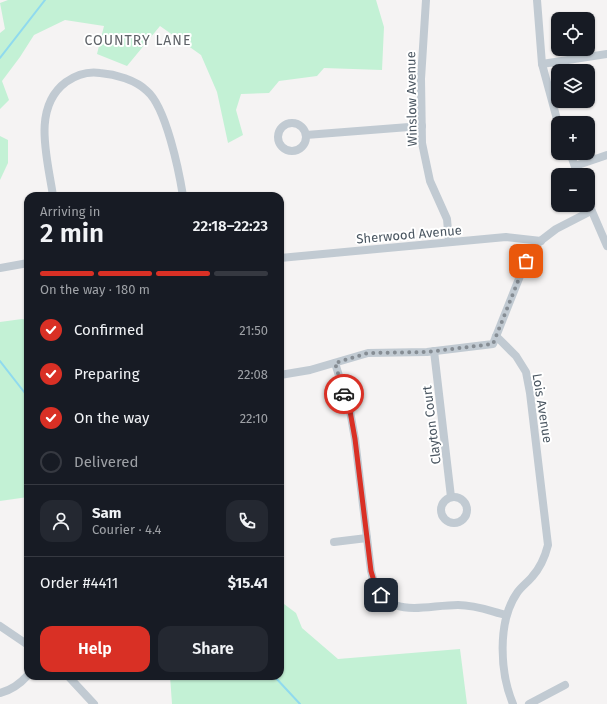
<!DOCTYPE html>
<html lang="en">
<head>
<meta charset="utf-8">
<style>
	body { margin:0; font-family:"Fira Sans",sans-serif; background:#242831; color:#f1f3f6; height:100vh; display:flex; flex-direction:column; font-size:15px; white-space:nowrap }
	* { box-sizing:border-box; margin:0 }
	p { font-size:13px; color:#9ea1a6 }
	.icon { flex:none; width:22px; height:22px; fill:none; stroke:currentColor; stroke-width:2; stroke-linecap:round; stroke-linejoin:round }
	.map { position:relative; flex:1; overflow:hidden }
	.sheet { position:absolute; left:24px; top:192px; width:260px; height:488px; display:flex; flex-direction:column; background:#171b24; border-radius:12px; box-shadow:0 1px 3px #0004 }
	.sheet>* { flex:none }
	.tools { position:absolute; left:551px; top:12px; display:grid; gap:8px }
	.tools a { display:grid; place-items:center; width:44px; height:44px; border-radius:8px; background:#171b24; box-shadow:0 1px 3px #0004; font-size:20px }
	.pin { position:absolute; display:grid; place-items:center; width:34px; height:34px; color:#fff; margin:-17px; border-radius:8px; box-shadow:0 2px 6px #0006 }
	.courier { position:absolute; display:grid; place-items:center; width:40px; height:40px; margin:-20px; border:3px solid #d93025; border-radius:50%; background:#fff; color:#222; box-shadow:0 1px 5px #0007 }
	.overview em { font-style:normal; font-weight:600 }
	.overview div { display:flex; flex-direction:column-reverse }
	.overview { display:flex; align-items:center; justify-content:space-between; height:68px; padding:0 16px }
	h1 { font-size:26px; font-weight:600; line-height:30px }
	.bar { display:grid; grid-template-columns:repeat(4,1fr); gap:6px 4px; align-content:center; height:48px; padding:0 16px }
	.bar i { height:5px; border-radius:3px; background:#363941 }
	.bar .selected { background:#d93025 }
	.bar p { grid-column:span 4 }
	.line { display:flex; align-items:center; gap:10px; padding:0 16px; border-top:1px solid #363941 }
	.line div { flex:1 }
	.round { display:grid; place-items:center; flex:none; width:42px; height:42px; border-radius:12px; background:#242831 }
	ol { padding:0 16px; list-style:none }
	li { display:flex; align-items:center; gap:12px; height:44px }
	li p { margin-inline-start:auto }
	li .icon { padding:4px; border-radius:50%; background:#d93025; color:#fff; stroke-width:4 }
	li:last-child { color:#9ea1a6 }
	li i { width:22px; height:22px; border:2px solid #363941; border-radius:50% }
	.cta { display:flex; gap:8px; margin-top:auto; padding:8px 16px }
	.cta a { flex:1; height:46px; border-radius:12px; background:#d93025; color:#fff; font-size:16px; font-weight:600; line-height:46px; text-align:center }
	.cta a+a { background:#242831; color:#f1f3f6 }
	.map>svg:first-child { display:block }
	.green { fill:#c3f1d5 }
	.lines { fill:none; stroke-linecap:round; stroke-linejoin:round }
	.stream { stroke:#90daee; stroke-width:2 }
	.street { stroke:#c1cad2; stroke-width:8 }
	.done { stroke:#868d94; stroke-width:4; stroke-dasharray:0 7.2 }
	.route { stroke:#d93025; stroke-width:5 }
	.labels { text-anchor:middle; stroke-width:4; stroke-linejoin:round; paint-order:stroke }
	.street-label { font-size:13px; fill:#4a5661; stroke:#fff }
	.neighbourhood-label { font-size:14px; letter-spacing:1px; fill:#5f6368; stroke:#fff }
</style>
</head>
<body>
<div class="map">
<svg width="607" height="704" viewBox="0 0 607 704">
	<rect width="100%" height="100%" fill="#f5f3f3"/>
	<g class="green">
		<path d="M 8,0 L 376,0 L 384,27 L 382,70 L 324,68 L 317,76 L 279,81 L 269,93 L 241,94 L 236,110 L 243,135 L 228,143 L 217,92 L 201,55 L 160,26 L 127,66 L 97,54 L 104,26 L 65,20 L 34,35 L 20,57 L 2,81 L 9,100 L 0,109 L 0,33 L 5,29 L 0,3 Z"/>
		<path d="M 0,136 L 8,140 L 8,163 L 0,180 Z"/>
		<path d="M 22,319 L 28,320 L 28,497 L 0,501 L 0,322 Z"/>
		<path d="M 280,601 L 296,613 L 302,628 L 338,659 L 460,649 L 467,704 L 172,704 L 170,676 L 280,676 Z"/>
	</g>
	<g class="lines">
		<g class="stream">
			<path d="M 0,58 L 45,0"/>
			<path d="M 0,361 L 28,397"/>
			<path d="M 274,676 L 300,704"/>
		</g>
		<g class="street">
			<path d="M 426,0 L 421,79 L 422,143 L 430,181 L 447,219 L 449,242"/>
			<path d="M 537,0 L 542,64 L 558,123"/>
			<path d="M 542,64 L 607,54"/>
			<circle cx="292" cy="137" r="14"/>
			<path d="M 306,135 L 422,126"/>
			<path d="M 570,153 L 578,175"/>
			<path d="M 575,166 L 607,155"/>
			<path d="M 53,196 C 48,160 31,108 66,82 C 76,75 87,71 100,73 C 115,74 136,80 147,91 C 166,107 179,171 183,196"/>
			<path d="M 588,202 L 607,246"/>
			<path d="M 280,258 L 506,237 L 541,241"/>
			<path d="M 0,268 L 28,263"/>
			<path d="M 496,336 L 516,356 L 526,372 L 530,393 L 548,545 C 545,557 540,568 532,577 C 527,583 521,587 517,593 C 497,622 500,673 513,704"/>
			<path d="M 434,351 L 451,497"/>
			<path d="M 335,363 L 350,411 L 355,439 L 371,571 C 382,623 422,605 458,605 C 476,605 490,611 506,615"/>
			<path d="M 280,375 L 310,370 L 368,353 L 427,352 L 493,344 L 526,261 L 539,242 L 556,229 L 591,211"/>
			<circle cx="454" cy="510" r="13"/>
			<path d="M 334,542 L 367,538"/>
			<path d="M 0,626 L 28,645"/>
			<path d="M 68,676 L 94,704"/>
			<path d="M 0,693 C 12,690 20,684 28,675"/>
			<path d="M 529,704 L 565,685"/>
		</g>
	</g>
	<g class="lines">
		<path class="done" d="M 344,394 L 335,363 L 368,353 L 427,352 L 493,344 L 526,261"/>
		<path class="route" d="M 344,394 L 350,411 L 355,439 L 371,571 L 376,588 L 381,595"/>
	</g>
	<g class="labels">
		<g class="street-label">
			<text transform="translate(411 99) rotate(-91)" y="5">Winslow Avenue</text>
			<text transform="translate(409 234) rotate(-5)" y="5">Sherwood Avenue</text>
			<text transform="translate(543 408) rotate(81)" y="5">Lois Avenue</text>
			<text transform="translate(431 425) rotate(-97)" y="5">Clayton Court</text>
		</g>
		<g class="neighbourhood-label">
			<text x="138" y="45">COUNTRY LANE</text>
		</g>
	</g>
</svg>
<div class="tools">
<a><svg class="icon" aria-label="locate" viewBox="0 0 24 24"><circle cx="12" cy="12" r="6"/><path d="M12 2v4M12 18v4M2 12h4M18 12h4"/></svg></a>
<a><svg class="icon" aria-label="layers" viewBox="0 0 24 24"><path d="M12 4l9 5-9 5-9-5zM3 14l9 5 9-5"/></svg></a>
<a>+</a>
<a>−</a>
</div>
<div class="pin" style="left:526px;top:261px;background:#ea580c"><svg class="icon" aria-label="bag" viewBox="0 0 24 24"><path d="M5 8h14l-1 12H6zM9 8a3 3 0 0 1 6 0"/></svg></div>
<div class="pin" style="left:381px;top:595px;background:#1f2937"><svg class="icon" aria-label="home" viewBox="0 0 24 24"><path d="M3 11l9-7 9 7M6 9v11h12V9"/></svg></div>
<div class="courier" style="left:344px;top:394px"><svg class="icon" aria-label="car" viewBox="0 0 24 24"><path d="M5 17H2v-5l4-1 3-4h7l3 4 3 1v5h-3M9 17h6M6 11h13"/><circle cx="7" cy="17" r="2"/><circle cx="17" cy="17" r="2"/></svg></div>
<section class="sheet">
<div class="overview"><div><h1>2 min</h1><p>Arriving in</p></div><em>22:18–22:23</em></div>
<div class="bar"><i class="selected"></i><i class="selected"></i><i class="selected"></i><i></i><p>On the way · 180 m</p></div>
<ol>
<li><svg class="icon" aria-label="check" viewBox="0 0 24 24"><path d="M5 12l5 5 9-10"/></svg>Confirmed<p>21:50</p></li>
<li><svg class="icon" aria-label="check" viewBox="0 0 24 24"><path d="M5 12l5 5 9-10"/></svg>Preparing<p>22:08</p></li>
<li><svg class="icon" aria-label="check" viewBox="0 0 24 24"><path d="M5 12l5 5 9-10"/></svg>On the way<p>22:10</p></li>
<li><i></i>Delivered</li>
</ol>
<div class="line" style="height:72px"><a class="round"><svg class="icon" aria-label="person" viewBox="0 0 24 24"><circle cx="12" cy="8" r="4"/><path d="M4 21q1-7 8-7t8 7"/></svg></a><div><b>Sam</b><p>Courier · 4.4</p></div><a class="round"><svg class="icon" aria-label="phone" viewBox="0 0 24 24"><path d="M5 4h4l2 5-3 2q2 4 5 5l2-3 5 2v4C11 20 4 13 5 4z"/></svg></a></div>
<div class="line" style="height:52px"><div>Order #4411</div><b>$15.41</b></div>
<div class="cta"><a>Help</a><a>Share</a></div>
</section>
</div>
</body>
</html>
